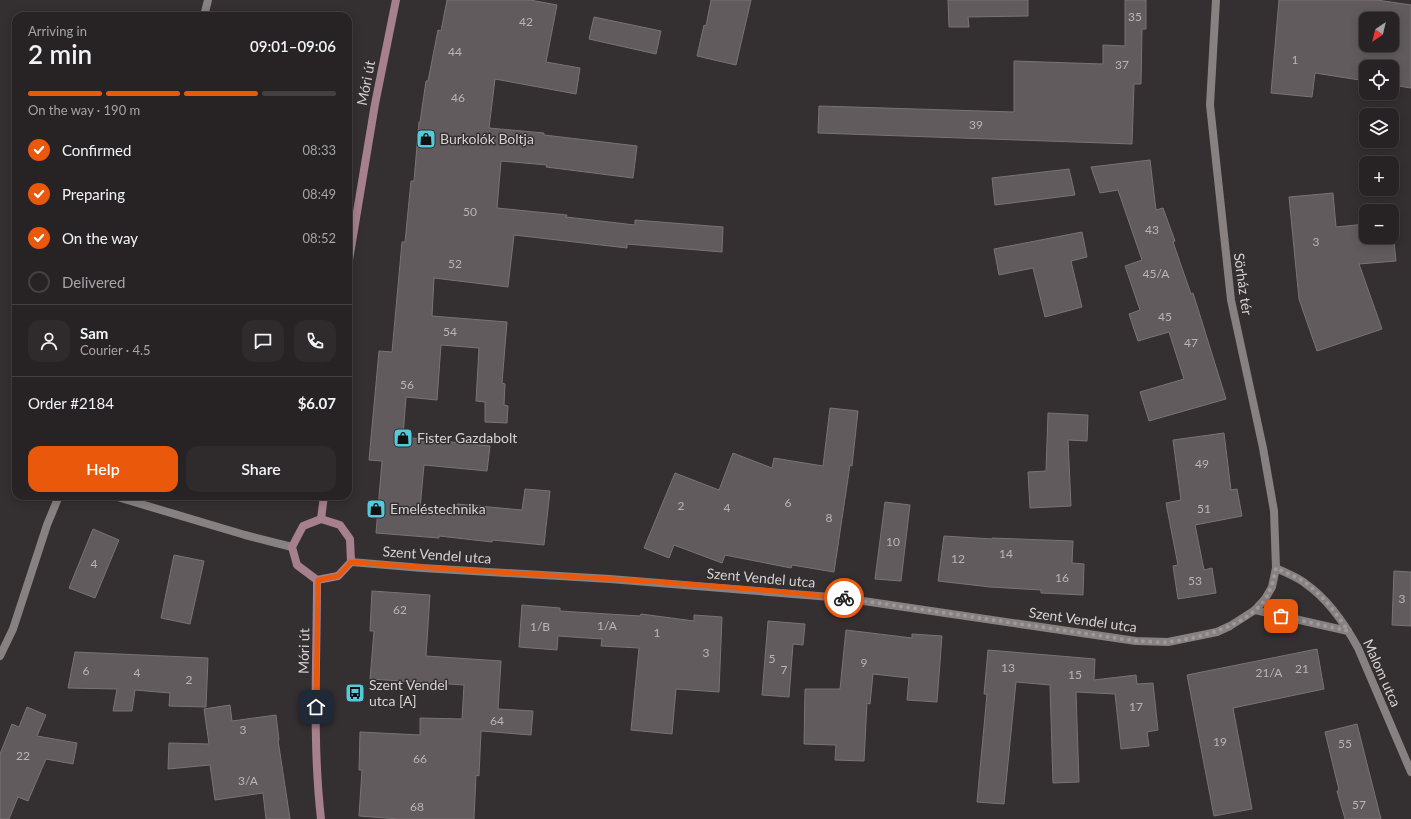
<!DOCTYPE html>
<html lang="en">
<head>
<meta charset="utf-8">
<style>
	body { margin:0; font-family:Lato,sans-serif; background:#2f2b2c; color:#f1f3f6; height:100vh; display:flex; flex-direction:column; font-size:15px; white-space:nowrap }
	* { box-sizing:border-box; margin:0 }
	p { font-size:13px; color:#a4a4a6 }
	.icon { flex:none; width:22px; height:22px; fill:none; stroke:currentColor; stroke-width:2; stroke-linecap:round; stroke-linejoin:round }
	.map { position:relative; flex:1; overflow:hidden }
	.panel { position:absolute; left:12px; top:12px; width:340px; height:488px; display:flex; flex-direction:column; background:#272324; border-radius:12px; box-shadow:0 2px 10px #0003,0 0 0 1px #434041 }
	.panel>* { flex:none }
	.needle { width:26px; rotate:215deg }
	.buttons { position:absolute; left:1359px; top:12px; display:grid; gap:8px }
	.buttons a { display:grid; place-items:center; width:40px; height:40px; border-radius:8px; background:#272324; box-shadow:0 2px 10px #0003,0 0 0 1px #434041; font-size:20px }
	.pin { position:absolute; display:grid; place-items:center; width:34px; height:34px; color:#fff; margin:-17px; border-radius:8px; box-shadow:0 2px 6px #0006 }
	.courier { position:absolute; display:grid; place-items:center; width:40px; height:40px; margin:-20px; border:3px solid #ea580c; border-radius:50%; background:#fff; color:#222; box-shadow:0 1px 5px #0007 }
	.head em { font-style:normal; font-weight:600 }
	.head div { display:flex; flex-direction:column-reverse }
	.head { display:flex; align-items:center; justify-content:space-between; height:68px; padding:0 16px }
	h1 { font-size:26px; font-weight:600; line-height:30px }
	.bar { display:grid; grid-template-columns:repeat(4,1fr); gap:6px 4px; align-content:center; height:48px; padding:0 16px }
	.bar i { height:5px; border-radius:3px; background:#434041 }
	.bar .on { background:#ea580c }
	.bar p { grid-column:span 4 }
	.line { display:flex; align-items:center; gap:10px; padding:0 16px; border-top:1px solid #434041 }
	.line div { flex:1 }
	.round { display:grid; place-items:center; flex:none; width:42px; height:42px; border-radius:12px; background:#2f2b2c }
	ol { padding:0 16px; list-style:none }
	li { display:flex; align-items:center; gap:12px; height:44px }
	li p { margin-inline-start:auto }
	li .icon { padding:4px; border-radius:50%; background:#ea580c; color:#fff; stroke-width:4 }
	li:last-child { color:#a4a4a6 }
	li i { width:22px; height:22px; border:2px solid #434041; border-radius:50% }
	.cta { display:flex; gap:8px; margin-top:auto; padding:8px 16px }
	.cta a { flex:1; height:46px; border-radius:12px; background:#ea580c; color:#fff; font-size:16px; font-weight:600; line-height:46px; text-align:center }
	.cta a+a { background:#2f2b2c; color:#f1f3f6 }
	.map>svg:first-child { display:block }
	.building { fill:#615b5d; stroke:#797375; fill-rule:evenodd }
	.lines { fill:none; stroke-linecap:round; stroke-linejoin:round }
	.street { stroke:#878182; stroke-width:8 }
	.secondary { stroke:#a7808d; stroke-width:8 }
	.done { stroke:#9d9a9b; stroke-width:4; stroke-dasharray:0 7.2 }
	.route { stroke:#ea580c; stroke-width:5 }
	.labels { text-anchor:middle; stroke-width:3; stroke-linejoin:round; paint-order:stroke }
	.number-label { font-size:12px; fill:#b9b5b6 }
	.street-label { font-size:14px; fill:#d6d3d4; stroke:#342f30 }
	.poi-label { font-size:14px; fill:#d6d3d4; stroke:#342f30; text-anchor:start }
</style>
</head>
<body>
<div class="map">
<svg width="1411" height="819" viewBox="0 0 1411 819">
	<rect width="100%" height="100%" fill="#342f30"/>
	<g class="building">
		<path d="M 447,0 L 530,0 L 557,5 L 546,62 L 580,68 L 576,94 L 495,79 L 489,128 L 544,133 L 544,135 L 637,146 L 633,178 L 546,167 L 547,165 L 501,161 L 497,208 L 567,215 L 566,217 L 635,225 L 635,220 L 723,227 L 722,252 L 627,244 L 627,248 L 514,235 L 508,287 L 434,278 L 432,316 L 507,322 L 502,383 L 505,384 L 504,405 L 508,406 L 507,423 L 485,422 L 485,402 L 476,401 L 479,348 L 441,345 L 437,400 L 406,397 L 403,437 L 490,446 L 487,471 L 424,465 L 420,508 L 457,510 L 457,504 L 522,510 L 525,489 L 550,491 L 544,545 L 492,540 L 492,542 L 439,536 L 439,538 L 376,533 L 382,461 L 369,460 L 379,351 L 392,352 L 402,242 L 405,242 L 411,181 L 414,181 L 419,122 L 420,122 L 426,81 L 428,81 L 438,30 L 441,31 Z"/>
		<path d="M 711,0 L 751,0 L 736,65 L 697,56 L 704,25 L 706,26 Z"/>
		<path d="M 948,0 L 1028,0 L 1028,16 L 968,17 L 969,27 L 949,27 Z"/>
		<path d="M 1125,0 L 1146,0 L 1146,29 L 1142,29 L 1141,84 L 1134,84 L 1132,144 L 818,133 L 819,106 L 1014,112 L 1014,61 L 1103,64 L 1103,45 L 1125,46 Z"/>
		<path d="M 1279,0 L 1377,0 L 1411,5 L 1411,88 L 1392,85 L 1392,67 L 1366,67 L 1366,81 L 1315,73 L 1312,97 L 1271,93 ZM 1366,19 L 1392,19 L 1392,45 L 1366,45 Z"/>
		<path d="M 594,17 L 661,31 L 656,54 L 589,39 Z"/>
		<path d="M 1150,160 L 1156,210 L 1163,208 L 1175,241 L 1173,242 L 1191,294 L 1193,293 L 1226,399 L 1149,421 L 1140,392 L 1184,379 L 1169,332 L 1138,341 L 1129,314 L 1140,310 L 1125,266 L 1142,260 L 1118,190 L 1100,193 L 1091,167 Z"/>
		<path d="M 1069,169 L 1075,195 L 995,205 L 992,178 Z"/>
		<path d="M 1333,193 L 1336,227 L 1366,224 L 1366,237 L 1392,237 L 1392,222 L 1396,261 L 1359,264 L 1382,329 L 1317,351 L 1299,299 L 1289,197 Z"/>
		<path d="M 1082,232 L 1087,257 L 1071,261 L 1082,307 L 1045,317 L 1033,268 L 999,275 L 994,249 Z"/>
		<path d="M 830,408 L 858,411 L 852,466 L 850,465 L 834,572 L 792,565 L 791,568 L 725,555 L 722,563 L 674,545 L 669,558 L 644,548 L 675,473 L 719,490 L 733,453 L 772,468 L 774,458 L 823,466 Z"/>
		<path d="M 1048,413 L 1088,415 L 1087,441 L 1068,440 L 1071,506 L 1030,508 L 1028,472 L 1046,471 Z"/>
		<path d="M 1224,433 L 1231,490 L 1237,489 L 1242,516 L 1195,525 L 1204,570 L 1212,568 L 1216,593 L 1178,599 L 1173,566 L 1178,565 L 1166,503 L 1181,500 L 1173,440 Z"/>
		<path d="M 885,502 L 910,505 L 901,581 L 875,579 Z"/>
		<path d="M 93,529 L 119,540 L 95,598 L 69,588 Z"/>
		<path d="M 944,536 L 992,539 L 992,538 L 1073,541 L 1072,563 L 1084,564 L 1083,595 L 1041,593 L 1041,590 L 990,587 L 938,581 Z"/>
		<path d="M 174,555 L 204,561 L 190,624 L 161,618 Z"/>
		<path d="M 1394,571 L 1411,572 L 1411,626 L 1392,625 Z"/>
		<path d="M 372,591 L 430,595 L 426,656 L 501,661 L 498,709 L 533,711 L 531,735 L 481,731 L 479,776 L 476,775 L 474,819 L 399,819 L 359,816 L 362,770 L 359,770 L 360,732 L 420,735 L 420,718 L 462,719 L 464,685 L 370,679 L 374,631 L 370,631 Z"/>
		<path d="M 522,605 L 560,608 L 560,611 L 640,616 L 641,614 L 694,621 L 694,615 L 722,617 L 719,692 L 676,689 L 672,734 L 631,730 L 639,648 L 601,646 L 602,639 L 558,636 L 557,650 L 519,647 Z"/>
		<path d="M 768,621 L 805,624 L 803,645 L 793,644 L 789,697 L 762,695 Z"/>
		<path d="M 846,630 L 912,638 L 912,634 L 942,636 L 937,702 L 907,700 L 909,678 L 873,674 L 870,704 L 867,703 L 864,761 L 835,760 L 836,745 L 804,744 L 805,689 L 840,689 Z"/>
		<path d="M 1317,649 L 1324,689 L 1233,708 L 1252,809 L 1214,816 L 1187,675 Z"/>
		<path d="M 988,650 L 1095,659 L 1094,680 L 1136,675 L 1137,684 L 1153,683 L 1158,730 L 1147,732 L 1149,746 L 1121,749 L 1115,694 L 1076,692 L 1079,782 L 1053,783 L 1050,685 L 1016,682 L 1004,804 L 977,802 L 987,694 L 984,694 Z"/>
		<path d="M 75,652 L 208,658 L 206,707 L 169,706 L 170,693 L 135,690 L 132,711 L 113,711 L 117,689 L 68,688 Z"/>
		<path d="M 230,705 L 232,721 L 276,715 L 279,740 L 278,740 L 290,819 L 266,819 L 263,793 L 215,800 L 210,765 L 168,769 L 169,743 L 209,744 L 204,709 Z"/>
		<path d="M 27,707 L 46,715 L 37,736 L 77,743 L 73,764 L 46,759 L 28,801 L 18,797 L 9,819 L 0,819 L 0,754 L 12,724 L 19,727 Z"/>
		<path d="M 1357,724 L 1365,756 L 1381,819 L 1345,819 L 1337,791 L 1339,790 L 1325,732 Z"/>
	</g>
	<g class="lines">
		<g class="street">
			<path d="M 204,16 L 208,0"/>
			<path d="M 114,496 L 245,535 L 292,547"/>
			<path d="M 351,562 L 422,568 L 610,579 L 843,598 L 1136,641 L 1168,642 L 1217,632 L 1230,626 L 1255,610 L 1265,599 L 1272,587 L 1276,568 L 1274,511 L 1263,448 L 1231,300 L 1210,105 L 1216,0"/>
			<path d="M 1276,568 C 1286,573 1298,577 1306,584 C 1329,600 1345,624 1358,648 L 1411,772"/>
			<path d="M 1255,610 L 1348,631"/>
			<path d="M 0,656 L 13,629 L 47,525 L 59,496"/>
		</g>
		<g class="secondary">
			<path d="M 348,266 L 375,104 L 396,0"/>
			<path d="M 321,519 L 340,525 L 350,539 L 351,562 L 338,576 L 317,580 L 297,565 L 292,547 L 303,526 Z"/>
			<path d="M 321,519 L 324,496"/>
			<path d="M 317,580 C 317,659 312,740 321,819"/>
		</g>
	</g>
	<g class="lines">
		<path class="done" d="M 844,598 L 1136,641 C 1146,641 1159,643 1169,642 C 1201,638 1245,626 1265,600 C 1271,590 1274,579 1276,568 C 1286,573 1298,577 1307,584 C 1324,597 1336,613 1348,631 L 1281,616"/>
		<path class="route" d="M 316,707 L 318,580 L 338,576 L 351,562 C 515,575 680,580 844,598"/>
	</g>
	<defs>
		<g id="shop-square" transform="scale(1)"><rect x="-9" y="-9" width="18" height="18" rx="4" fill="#53cbdb" stroke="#342f30"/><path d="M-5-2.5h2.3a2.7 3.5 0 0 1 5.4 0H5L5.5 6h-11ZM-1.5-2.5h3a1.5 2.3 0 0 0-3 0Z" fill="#111"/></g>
		<g id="bus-square" transform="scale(1)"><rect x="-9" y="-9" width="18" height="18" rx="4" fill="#53cbdb" stroke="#342f30"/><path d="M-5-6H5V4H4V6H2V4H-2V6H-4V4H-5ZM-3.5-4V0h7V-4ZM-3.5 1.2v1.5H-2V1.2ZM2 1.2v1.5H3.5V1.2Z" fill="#111"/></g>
	</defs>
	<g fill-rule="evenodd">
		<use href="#shop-square" x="426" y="139"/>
		<use href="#shop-square" x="403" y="438"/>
		<use href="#shop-square" x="376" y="509"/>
		<use href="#bus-square" x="355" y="693"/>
	</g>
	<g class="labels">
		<g class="number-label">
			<text x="1135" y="21">35</text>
			<text x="526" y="26">42</text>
			<text x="455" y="56">44</text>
			<text x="1295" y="64">1</text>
			<text x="1122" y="69">37</text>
			<text x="458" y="102">46</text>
			<text x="976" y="129">39</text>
			<text x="470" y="216">50</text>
			<text x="1152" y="234">43</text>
			<text x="1316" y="246">3</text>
			<text x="455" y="268">52</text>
			<text x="1156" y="278">45/A</text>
			<text x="1165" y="321">45</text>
			<text x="450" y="336">54</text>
			<text x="1191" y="347">47</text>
			<text x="407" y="389">56</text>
			<text x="1202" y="468">49</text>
			<text x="788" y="507">6</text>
			<text x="681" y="510">2</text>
			<text x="727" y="512">4</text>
			<text x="1204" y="513">51</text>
			<text x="829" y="522">8</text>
			<text x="893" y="546">10</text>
			<text x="1006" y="558">14</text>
			<text x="958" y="563">12</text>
			<text x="94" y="568">4</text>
			<text x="1062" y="582">16</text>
			<text x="1195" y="585">53</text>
			<text x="1402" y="603">3</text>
			<text x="400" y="614">62</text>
			<text x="607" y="630">1/A</text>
			<text x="540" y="631">1/B</text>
			<text x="657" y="637">1</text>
			<text x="706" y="657">3</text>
			<text x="772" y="663">5</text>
			<text x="864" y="667">9</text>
			<text x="1008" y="672">13</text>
			<text x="1302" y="673">21</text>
			<text x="784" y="674">7</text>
			<text x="86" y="675">6</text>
			<text x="137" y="677">4</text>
			<text x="1269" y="677">21/A</text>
			<text x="1075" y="679">15</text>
			<text x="189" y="684">2</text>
			<text x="1136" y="711">17</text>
			<text x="497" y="725">64</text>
			<text x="243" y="734">3</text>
			<text x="1220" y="746">19</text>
			<text x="1345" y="748">55</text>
			<text x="23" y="760">22</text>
			<text x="420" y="763">66</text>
			<text x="248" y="785">3/A</text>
			<text x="1359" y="809">57</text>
			<text x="417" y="811">68</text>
		</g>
		<g class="street-label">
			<text transform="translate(366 83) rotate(-79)" y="5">Móri út</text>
			<text transform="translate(1243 284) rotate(82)" y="5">Sörház tér</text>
			<text transform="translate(437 555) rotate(4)" y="5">Szent Vendel utca</text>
			<text transform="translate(761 578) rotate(5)" y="5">Szent Vendel utca</text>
			<text transform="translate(1083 620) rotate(8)" y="5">Szent Vendel utca</text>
			<text transform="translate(304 651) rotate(-89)" y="5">Móri út</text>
			<text transform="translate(1382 673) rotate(66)" y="5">Malom utca</text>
		</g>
		<g class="poi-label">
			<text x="440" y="144">Burkolók Boltja</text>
			<text x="417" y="443">Fister Gazdabolt</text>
			<text x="390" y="514">Emeléstechnika</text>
			<text x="369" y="690">Szent Vendel<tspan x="369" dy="16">utca [A]</tspan></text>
		</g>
	</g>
</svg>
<div class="buttons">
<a><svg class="needle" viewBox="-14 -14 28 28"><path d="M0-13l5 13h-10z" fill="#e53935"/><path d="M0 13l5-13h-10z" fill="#a4a4a6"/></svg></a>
<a><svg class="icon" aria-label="locate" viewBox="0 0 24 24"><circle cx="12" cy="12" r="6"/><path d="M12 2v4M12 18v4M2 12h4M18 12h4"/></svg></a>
<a><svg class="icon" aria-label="layers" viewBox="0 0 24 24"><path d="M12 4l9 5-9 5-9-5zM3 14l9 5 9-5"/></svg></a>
<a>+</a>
<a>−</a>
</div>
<div class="pin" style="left:1281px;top:616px;background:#ea580c"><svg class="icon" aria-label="bag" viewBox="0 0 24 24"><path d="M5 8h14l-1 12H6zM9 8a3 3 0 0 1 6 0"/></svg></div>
<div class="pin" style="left:316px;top:707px;background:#1f2937"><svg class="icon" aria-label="home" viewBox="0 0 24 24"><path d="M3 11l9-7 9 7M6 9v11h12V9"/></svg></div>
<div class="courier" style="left:844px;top:598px"><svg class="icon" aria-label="bike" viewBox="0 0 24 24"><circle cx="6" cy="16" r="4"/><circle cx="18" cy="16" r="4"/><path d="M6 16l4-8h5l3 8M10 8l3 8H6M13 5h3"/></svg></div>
<section class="panel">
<div class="head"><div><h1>2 min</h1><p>Arriving in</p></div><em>09:01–09:06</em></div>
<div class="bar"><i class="on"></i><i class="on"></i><i class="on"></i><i></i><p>On the way · 190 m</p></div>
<ol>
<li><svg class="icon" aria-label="check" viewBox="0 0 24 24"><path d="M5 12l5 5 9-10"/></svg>Confirmed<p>08:33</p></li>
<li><svg class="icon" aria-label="check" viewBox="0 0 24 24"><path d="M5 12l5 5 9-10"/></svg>Preparing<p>08:49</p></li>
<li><svg class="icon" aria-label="check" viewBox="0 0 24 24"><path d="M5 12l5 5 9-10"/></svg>On the way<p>08:52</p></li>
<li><i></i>Delivered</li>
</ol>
<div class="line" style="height:72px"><a class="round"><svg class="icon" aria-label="person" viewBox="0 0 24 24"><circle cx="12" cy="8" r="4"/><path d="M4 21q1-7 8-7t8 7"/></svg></a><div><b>Sam</b><p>Courier · 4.5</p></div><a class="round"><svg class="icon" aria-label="chat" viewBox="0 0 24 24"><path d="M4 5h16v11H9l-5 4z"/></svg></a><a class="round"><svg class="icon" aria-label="phone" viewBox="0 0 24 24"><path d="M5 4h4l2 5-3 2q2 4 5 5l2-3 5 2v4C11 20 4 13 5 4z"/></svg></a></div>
<div class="line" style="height:52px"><div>Order #2184</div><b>$6.07</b></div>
<div class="cta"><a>Help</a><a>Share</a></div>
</section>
</div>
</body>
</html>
